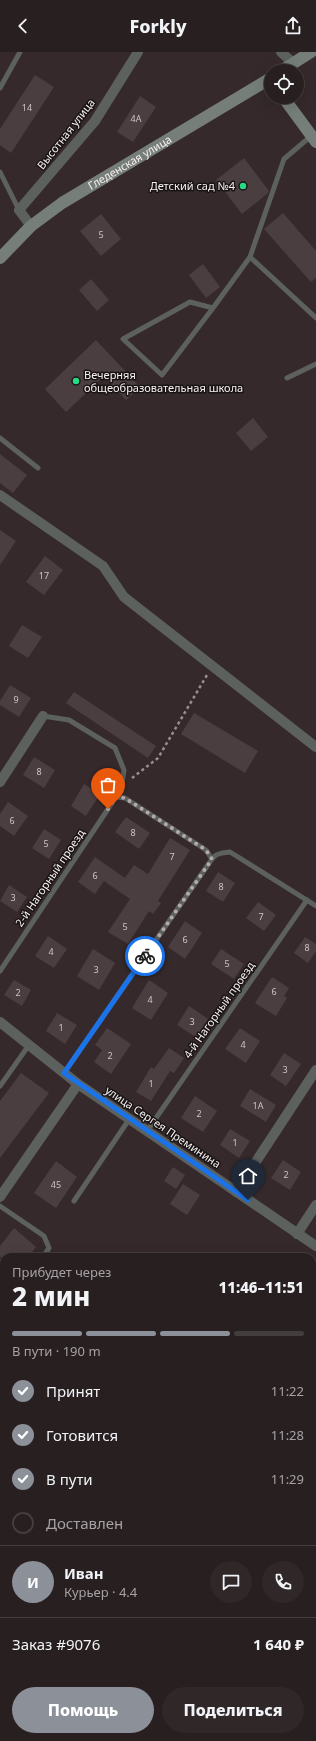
<!DOCTYPE html>
<html lang="ru">
<head>
<meta charset="utf-8">
<style>
	body { margin:0; font-family:"Noto Sans",sans-serif; background:#302729; color:#f1f3f6; height:100vh; display:flex; flex-direction:column; font-size:15px; white-space:nowrap }
	* { box-sizing:border-box; margin:0 }
	p { font-size:13px; color:#a5a2a5 }
	.icon { flex:none; width:22px; height:22px; fill:none; stroke:currentColor; stroke-width:2; stroke-linecap:round; stroke-linejoin:round }
	.map { position:relative; flex:1; overflow:hidden }
	.drawer { position:absolute; left:0px; top:1201px; width:316px; height:488px; display:flex; flex-direction:column; background:#281f20; border-radius:12px 12px 0 0; box-shadow:0 4px 16px #0002,0 0 0 1px #443d3e }
	.drawer>* { flex:none }
	.controls { position:absolute; left:264px; top:12px; display:grid; gap:8px }
	.controls a { display:grid; place-items:center; width:40px; height:40px; border-radius:50%; background:#281f20; box-shadow:0 4px 16px #0002,0 0 0 1px #443d3e; font-size:20px }
	.pin { position:absolute; display:grid; place-items:center; width:34px; height:34px; color:#fff; margin:-41px -17px; border-radius:50% 50% 50% 0; rotate:-45deg; box-shadow:0 0 4px #0007 }
	.pin .icon { rotate:45deg }
	.courier { position:absolute; display:grid; place-items:center; width:40px; height:40px; margin:-20px; border:3px solid #1a73e8; border-radius:50%; background:#fff; color:#222; box-shadow:0 1px 5px #0007 }
	.head em { font-style:normal; font-weight:800 }
	.head div { display:flex; flex-direction:column-reverse }
	.head { display:flex; align-items:center; justify-content:space-between; height:68px; padding:0 12px }
	h1 { font-size:26px; font-weight:800; line-height:30px }
	.bar { display:grid; grid-template-columns:repeat(4,1fr); gap:6px 4px; align-content:center; height:48px; padding:0 12px }
	.bar i { height:5px; border-radius:3px; background:#443d3e }
	.bar .on { background:#8c9099 }
	.bar p { grid-column:span 4 }
	.line { display:flex; align-items:center; gap:10px; padding:0 12px; border-top:1px solid #443d3e }
	.line div { flex:1 }
	.round { display:grid; place-items:center; flex:none; width:42px; height:42px; border-radius:21px; background:#302729 }
	ol { padding:0 12px; list-style:none }
	li { display:flex; align-items:center; gap:12px; height:44px }
	li p { margin-inline-start:auto }
	li .icon { padding:4px; border-radius:50%; background:#8c9099; color:#fff; stroke-width:4 }
	li:last-child { color:#a5a2a5 }
	li i { width:22px; height:22px; border:2px solid #443d3e; border-radius:50% }
	.primary-button { display:flex; gap:8px; margin-top:auto; padding:8px 12px }
	.primary-button a { flex:1; height:46px; border-radius:24px; background:#8c9099; color:#fff; font-size:16px; font-weight:800; line-height:46px; text-align:center }
	.primary-button a+a { background:#302729; color:#f1f3f6 }
	header { display:flex; justify-content:space-between; align-items:center; height:52px; padding:0 12px; background:#281f20; font-size:18px; font-weight:800 }
	.map>svg:first-child { display:block }
	.building { fill:#4b3e40 }
	.lines { fill:none; stroke-linecap:round; stroke-linejoin:round }
	.path { stroke:#988e90; stroke-width:2.5; stroke-dasharray:3 3; stroke-linecap:butt }
	.lane { stroke:#5c615e; stroke-width:5 }
	.street { stroke:#5c615e; stroke-width:10 }
	.secondary { stroke:#767e79; stroke-width:12 }
	.done { stroke:#b4aaac; stroke-width:4; stroke-dasharray:0 7.2 }
	.route { stroke:#1a73e8; stroke-width:5 }
	.poi-dot { fill:#28d885; stroke:#191414; stroke-width:1.5 }
	.labels { text-anchor:middle; stroke-width:3; stroke-linejoin:round; paint-order:stroke }
	.number-label { font-size:9px; fill:#cdc4c5 }
	.street-label { font-size:11px; fill:#f8f0f1; stroke:#191414 }
	.poi-label { font-size:11px; fill:#f8f0f1; stroke:#191414; text-anchor:end }
</style>
</head>
<body>
<header><svg class="icon" aria-label="back" viewBox="0 0 24 24"><path d="M15 5l-7 7 7 7"/></svg>Forkly<svg class="icon" aria-label="share" viewBox="0 0 24 24"><path d="M12 15V3M7 8l5-5 5 5M5 13v7h14v-7"/></svg></header>
<div class="map">
<svg width="316" height="1689" viewBox="0 0 316 1689">
	<rect width="100%" height="100%" fill="#35292b"/>
	<g class="building">
		<path d="M 35,23 L 54,35 L 11,101 L 0,93 L 0,77 Z"/>
		<path d="M 140,44 L 156,55 L 133,90 L 117,80 Z"/>
		<path d="M 244,106 L 269,139 L 267,142 L 242,162 L 216,128 Z"/>
		<path d="M 283,161 L 316,199 L 316,226 L 311,230 L 264,177 Z"/>
		<path d="M 101,162 L 121,187 L 101,204 L 80,179 Z"/>
		<path d="M 203,212 L 220,235 L 206,246 L 189,223 Z"/>
		<path d="M 91,227 L 109,248 L 97,259 L 79,238 Z"/>
		<path d="M 96,288 L 140,335 L 126,348 L 104,324 L 66,360 L 45,337 Z"/>
		<path d="M 253,366 L 268,385 L 251,399 L 236,381 Z"/>
		<path d="M 0,402 L 27,423 L 13,441 L 0,431 Z"/>
		<path d="M 0,478 L 16,489 L 0,513 Z"/>
		<path d="M 45,504 L 63,518 L 44,543 L 26,530 Z"/>
		<path d="M 22,573 L 42,585 L 28,606 L 9,594 Z"/>
		<path d="M 10,633 L 31,646 L 19,665 L 0,653 L 0,649 Z"/>
		<path d="M 74,640 L 156,694 L 148,706 L 66,651 Z"/>
		<path d="M 194,661 L 258,699 L 245,721 L 181,682 Z"/>
		<path d="M 34,705 L 55,718 L 44,736 L 23,723 Z"/>
		<path d="M 84,732 L 100,742 L 86,764 L 71,754 Z"/>
		<path d="M 8,750 L 28,764 L 14,784 L 0,774 L 0,762 Z"/>
		<path d="M 126,765 L 150,781 L 139,797 L 115,780 Z"/>
		<path d="M 44,777 L 61,788 L 49,807 L 32,796 Z"/>
		<path d="M 170,786 L 190,798 L 158,849 L 161,851 L 153,862 L 149,859 L 128,892 L 108,880 L 130,847 L 104,829 L 95,842 L 78,830 L 95,805 L 125,826 L 134,813 L 148,822 Z"/>
		<path d="M 218,820 L 235,831 L 223,850 L 206,839 Z"/>
		<path d="M 9,833 L 27,845 L 17,860 L 0,849 Z"/>
		<path d="M 258,850 L 276,863 L 264,879 L 246,866 Z"/>
		<path d="M 185,869 L 202,881 L 185,907 L 168,895 Z"/>
		<path d="M 48,884 L 67,897 L 54,916 L 35,904 Z"/>
		<path d="M 305,885 L 316,892 L 316,899 L 308,911 L 294,901 Z"/>
		<path d="M 93,897 L 115,911 L 99,938 L 77,924 Z"/>
		<path d="M 221,897 L 244,912 L 234,927 L 211,912 Z"/>
		<path d="M 272,925 L 289,936 L 284,944 L 287,946 L 276,964 L 255,951 Z"/>
		<path d="M 14,928 L 31,938 L 22,954 L 4,943 Z"/>
		<path d="M 149,928 L 168,941 L 151,968 L 132,956 Z"/>
		<path d="M 189,954 L 208,967 L 196,985 L 177,973 Z"/>
		<path d="M 57,961 L 77,973 L 65,992 L 46,979 Z"/>
		<path d="M 107,976 L 131,992 L 111,1022 L 94,1010 L 102,998 L 95,993 Z"/>
		<path d="M 240,976 L 260,989 L 246,1011 L 225,997 Z"/>
		<path d="M 169,996 L 184,1006 L 174,1021 L 170,1019 L 151,1049 L 136,1040 L 151,1015 L 154,1017 Z"/>
		<path d="M 284,1001 L 301,1012 L 286,1034 L 270,1023 Z"/>
		<path d="M 21,1021 L 49,1041 L 0,1106 L 0,1049 Z"/>
		<path d="M 250,1037 L 276,1053 L 266,1070 L 240,1054 Z"/>
		<path d="M 195,1044 L 217,1059 L 203,1080 L 181,1066 Z"/>
		<path d="M 230,1077 L 250,1089 L 239,1106 L 220,1093 Z"/>
		<path d="M 283,1108 L 301,1120 L 290,1138 L 271,1126 Z"/>
		<path d="M 56,1109 L 77,1125 L 56,1156 L 34,1141 Z"/>
		<path d="M 173,1115 L 185,1123 L 176,1137 L 164,1129 Z"/>
		<path d="M 183,1132 L 200,1143 L 187,1163 L 170,1152 Z"/>
		<path d="M 14,1176 L 36,1195 L 28,1205 L 0,1205 L 0,1194 Z"/>
	</g>
	<g class="lines">
		<path class="path" d="M 132,726 L 158,706 L 207,623"/>
		<g class="lane">
			<path d="M 0,36 L 20,0"/>
			<path d="M 0,120 L 19,158"/>
			<path d="M 250,205 L 316,266"/>
			<path d="M 213,256 L 162,323 L 123,287 L 190,250 L 213,256 L 250,205 L 284,107 L 311,84"/>
			<path d="M 287,326 L 316,312"/>
			<path d="M 0,386 L 38,416"/>
			<path d="M 116,745 L 125,746 L 206,798 L 212,807"/>
			<path d="M 0,919 L 116,745 L 122,733 L 124,718 L 115,696 L 69,668 L 43,664"/>
			<path d="M 64,1021 L 212,807 L 216,803 L 222,801 L 230,800 L 316,854"/>
			<path d="M 0,1034 L 29,993"/>
			<path d="M 147,1079 L 307,848"/>
			<path d="M 74,1149 L 130,1066"/>
			<path d="M 0,1154 L 44,1184 L 49,1196 L 43,1205"/>
			<path d="M 312,1348 L 316,1349"/>
			<path d="M 0,1351 L 4,1351"/>
			<path d="M 0,1518 L 4,1519"/>
		</g>
		<g class="street">
			<path d="M 281,0 L 293,11"/>
			<path d="M 31,174 L 19,158 L 95,69 L 138,0"/>
			<path d="M 0,443 L 103,514 L 124,545 L 316,695"/>
			<path d="M 0,730 L 43,664"/>
			<path d="M 0,970 L 78,1032 L 316,1194"/>
			<path d="M 236,1140 L 316,1018"/>
			<path d="M 0,1145 L 78,1032"/>
			<path d="M 297,1182 L 316,1153"/>
			<path d="M 312,1478 L 316,1478"/>
			<path d="M 0,1564 L 4,1555"/>
			<path d="M 218,1689 L 218,1685"/>
		</g>
		<g class="secondary">
			<path d="M 281,19 L 311,0"/>
			<path d="M 283,45 L 316,90"/>
			<path id="s1" d="M 0,206 L 31,174 L 62,151 L 271,26"/>
		</g>
	</g>
	<g class="lines">
		<path class="done" d="M 108,757 L 116,745 L 125,746 L 206,798 L 212,807 L 145,904"/>
		<path class="route" d="M 145,904 L 64,1021 L 248,1148"/>
	</g>
	<g class="poi-dot">
		<circle cx="243" cy="134" r="4"/>
		<circle cx="76" cy="329" r="4"/>
	</g>
	<g class="labels">
		<g class="number-label">
			<text x="27" y="59">14</text>
			<text x="136" y="70">4А</text>
			<text x="101" y="186">5</text>
			<text x="44" y="527">17</text>
			<text x="16" y="651">9</text>
			<text x="39" y="723">8</text>
			<text x="12" y="772">6</text>
			<text x="133" y="784">8</text>
			<text x="46" y="795">5</text>
			<text x="172" y="808">7</text>
			<text x="95" y="827">6</text>
			<text x="221" y="838">8</text>
			<text x="13" y="849">3</text>
			<text x="261" y="868">7</text>
			<text x="125" y="878">5</text>
			<text x="185" y="891">6</text>
			<text x="307" y="899">8</text>
			<text x="51" y="903">4</text>
			<text x="227" y="915">5</text>
			<text x="96" y="921">3</text>
			<text x="274" y="943">6</text>
			<text x="18" y="944">2</text>
			<text x="150" y="951">4</text>
			<text x="192" y="973">3</text>
			<text x="61" y="979">1</text>
			<text x="243" y="996">4</text>
			<text x="110" y="1007">2</text>
			<text x="285" y="1021">3</text>
			<text x="151" y="1035">1</text>
			<text x="258" y="1057">1А</text>
			<text x="199" y="1065">2</text>
			<text x="235" y="1094">1</text>
			<text x="286" y="1126">2</text>
			<text x="56" y="1136">45</text>
		</g>
		<g class="street-label">
			<text transform="translate(66 82) rotate(-52)" y="4">Высотная улица</text>
			<text dy="4" stroke="none"><textPath href="#s1" startOffset="162">Гледенская улица</textPath></text>
			<text transform="translate(50 826) rotate(-56)" y="4">2-й Нагорный проезд</text>
			<text transform="translate(219 958) rotate(-55)" y="4">4-й Нагорный проезд</text>
			<text transform="translate(163 1075) rotate(34)" y="4">улица Сергея Преминина</text>
		</g>
		<g class="poi-label">
			<text x="235" y="138">Детский сад №4</text>
			<text x="84" y="327" text-anchor="start">Вечерняя<tspan x="84" dy="13">общеобразовательная школа</tspan></text>
		</g>
	</g>
</svg>
<div class="controls">
<a><svg class="icon" aria-label="locate" viewBox="0 0 24 24"><circle cx="12" cy="12" r="6"/><path d="M12 2v4M12 18v4M2 12h4M18 12h4"/></svg></a>
</div>
<div class="pin" style="left:108px;top:757px;background:#ea580c"><svg class="icon" aria-label="bag" viewBox="0 0 24 24"><path d="M5 8h14l-1 12H6zM9 8a3 3 0 0 1 6 0"/></svg></div>
<div class="pin" style="left:248px;top:1148px;background:#1f2937"><svg class="icon" aria-label="home" viewBox="0 0 24 24"><path d="M3 11l9-7 9 7M6 9v11h12V9"/></svg></div>
<div class="courier" style="left:145px;top:904px"><svg class="icon" aria-label="bike" viewBox="0 0 24 24"><circle cx="6" cy="16" r="4"/><circle cx="18" cy="16" r="4"/><path d="M6 16l4-8h5l3 8M10 8l3 8H6M13 5h3"/></svg></div>
<section class="drawer">
<div class="head"><div><h1>2 мин</h1><p>Прибудет через</p></div><em>11:46–11:51</em></div>
<div class="bar"><i class="on"></i><i class="on"></i><i class="on"></i><i></i><p>В пути · 190 m</p></div>
<ol>
<li><svg class="icon" aria-label="check" viewBox="0 0 24 24"><path d="M5 12l5 5 9-10"/></svg>Принят<p>11:22</p></li>
<li><svg class="icon" aria-label="check" viewBox="0 0 24 24"><path d="M5 12l5 5 9-10"/></svg>Готовится<p>11:28</p></li>
<li><svg class="icon" aria-label="check" viewBox="0 0 24 24"><path d="M5 12l5 5 9-10"/></svg>В пути<p>11:29</p></li>
<li><i></i>Доставлен</li>
</ol>
<div class="line" style="height:72px"><b class="round" style="background:#8c9099;color:#fff">И</b><div><b>Иван</b><p>Курьер · 4.4</p></div><a class="round"><svg class="icon" aria-label="chat" viewBox="0 0 24 24"><path d="M4 5h16v11H9l-5 4z"/></svg></a><a class="round"><svg class="icon" aria-label="phone" viewBox="0 0 24 24"><path d="M5 4h4l2 5-3 2q2 4 5 5l2-3 5 2v4C11 20 4 13 5 4z"/></svg></a></div>
<div class="line" style="height:52px"><div>Заказ #9076</div><b>1 640 ₽</b></div>
<div class="primary-button"><a>Помощь</a><a>Поделиться</a></div>
</section>
</div>
</body>
</html>
